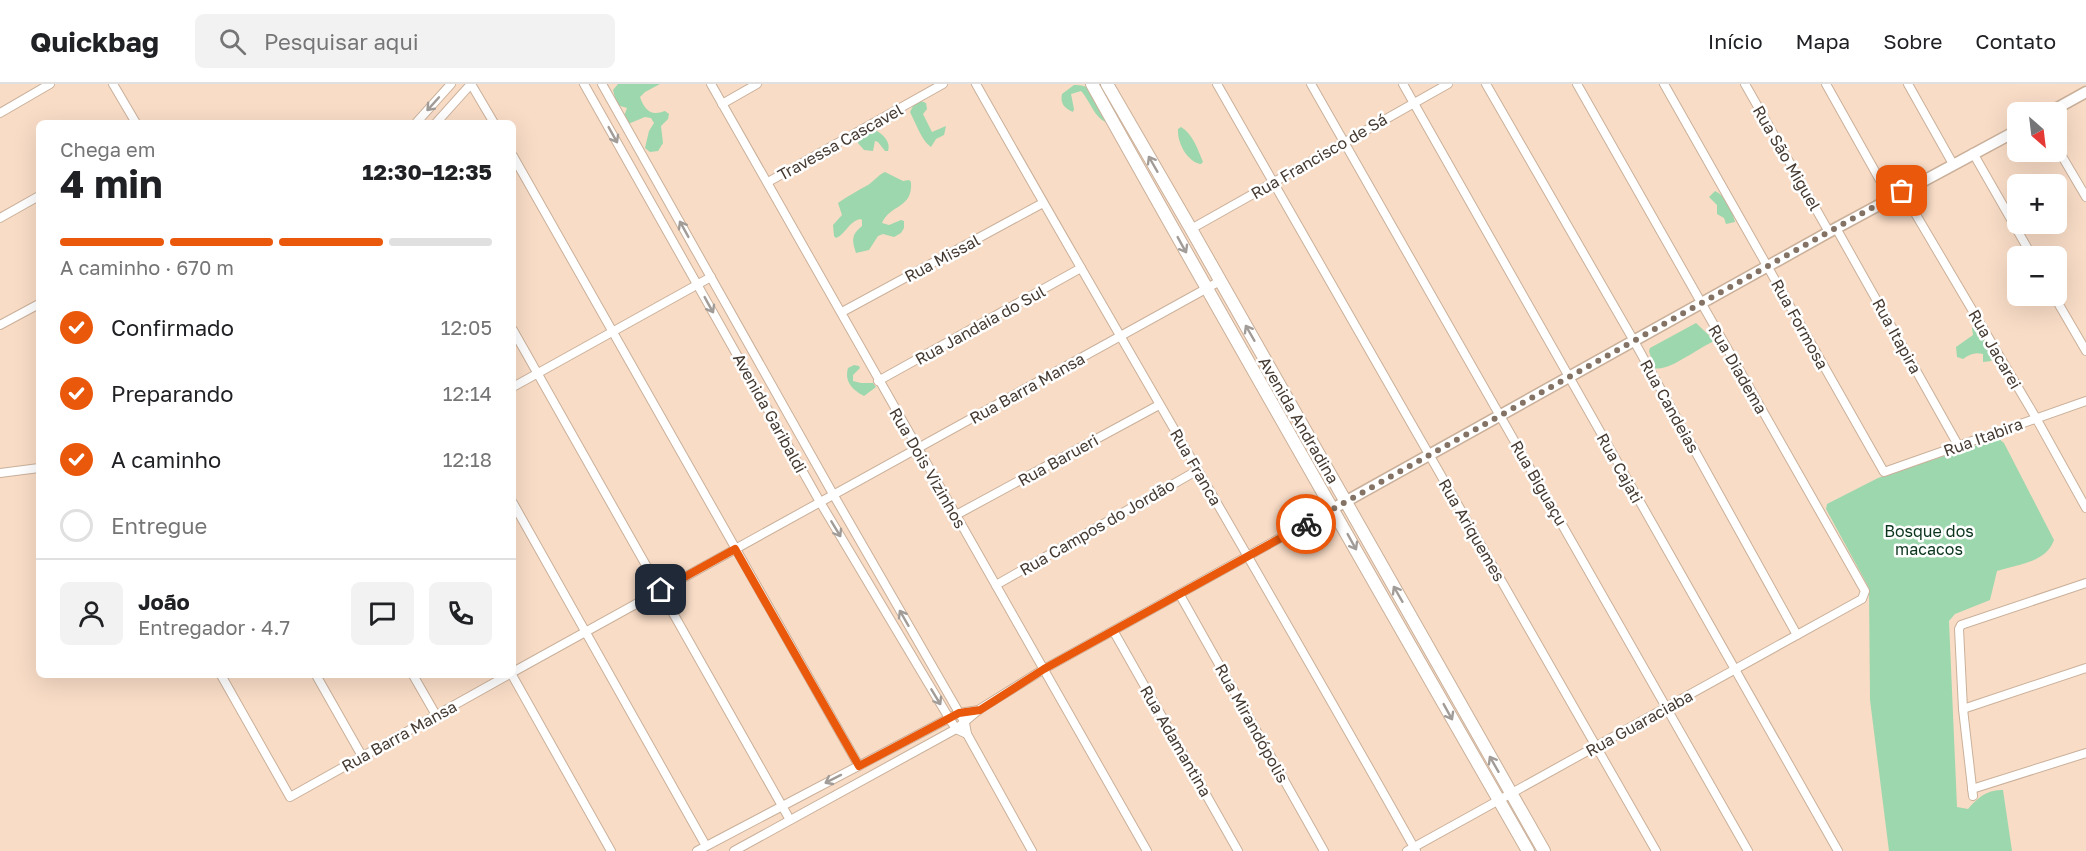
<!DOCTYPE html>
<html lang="pt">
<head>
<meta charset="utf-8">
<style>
	body { margin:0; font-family:"Golos Text",sans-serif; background:#f2f2f2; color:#202124; height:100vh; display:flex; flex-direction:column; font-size:22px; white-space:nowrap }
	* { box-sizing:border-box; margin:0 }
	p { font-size:20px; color:#757577 }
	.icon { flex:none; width:33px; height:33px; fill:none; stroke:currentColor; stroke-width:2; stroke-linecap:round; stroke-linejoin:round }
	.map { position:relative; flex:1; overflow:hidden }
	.sheet { position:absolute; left:36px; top:36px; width:480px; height:558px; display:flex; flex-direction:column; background:#fff; border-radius:9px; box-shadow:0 6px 24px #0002 }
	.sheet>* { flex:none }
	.needle { width:39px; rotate:152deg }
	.fabs { position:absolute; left:2007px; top:18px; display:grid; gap:12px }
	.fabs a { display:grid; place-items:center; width:60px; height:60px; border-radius:9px; background:#fff; box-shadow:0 6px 24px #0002; font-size:30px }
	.pin { position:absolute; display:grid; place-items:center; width:51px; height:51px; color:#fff; margin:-26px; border-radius:12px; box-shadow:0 3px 9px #0006 }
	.courier { position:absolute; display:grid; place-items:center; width:60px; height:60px; margin:-30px; border:4px solid #ea580c; border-radius:50%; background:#fff; color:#222; box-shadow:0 2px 8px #0007 }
	.head em { font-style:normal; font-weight:700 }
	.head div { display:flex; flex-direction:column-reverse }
	.head { display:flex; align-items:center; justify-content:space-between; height:102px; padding:0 24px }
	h1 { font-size:39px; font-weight:700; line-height:45px }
	.bar { display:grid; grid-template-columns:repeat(4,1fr); gap:9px 6px; align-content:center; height:72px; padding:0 24px }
	.bar i { height:8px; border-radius:4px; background:#e0e0e0 }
	.bar .active { background:#ea580c }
	.bar p { grid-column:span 4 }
	.line { display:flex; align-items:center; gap:15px; padding:0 24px; border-top:2px solid #e0e0e0 }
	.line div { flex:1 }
	.round { display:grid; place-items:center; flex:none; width:63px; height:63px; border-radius:9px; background:#f2f2f2 }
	ol { padding:0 24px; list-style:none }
	li { display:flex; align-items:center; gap:18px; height:66px }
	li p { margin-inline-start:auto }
	li .icon { padding:6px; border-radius:50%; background:#ea580c; color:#fff; stroke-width:4 }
	li:last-child { color:#757577 }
	li i { width:33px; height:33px; border:3px solid #e0e0e0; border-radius:50% }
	header { display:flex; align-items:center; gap:36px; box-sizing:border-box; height:84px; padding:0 30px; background:#fff; border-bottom:2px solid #e0e0e0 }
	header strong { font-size:28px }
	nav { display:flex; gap:33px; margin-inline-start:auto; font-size:21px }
	.search { width:420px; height:54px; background:#f2f2f2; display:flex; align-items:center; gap:15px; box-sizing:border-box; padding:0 21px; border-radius:9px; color:#757577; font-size:22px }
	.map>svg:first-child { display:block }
	.green { fill:#9dd7ad }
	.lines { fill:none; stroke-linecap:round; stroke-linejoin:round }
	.minor-casing { stroke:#cab09a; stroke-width:10 }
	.tertiary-casing { stroke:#cab09a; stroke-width:13 }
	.secondary-casing { stroke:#cab09a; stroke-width:14 }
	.minor { stroke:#fff; stroke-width:8 }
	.tertiary { stroke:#fff; stroke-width:10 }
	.secondary { stroke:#fff; stroke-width:12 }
	.oneway { stroke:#a29c98 }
	.done { stroke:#847365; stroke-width:6; stroke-dasharray:0 10.8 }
	.route { stroke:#ea580c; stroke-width:8 }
	.labels { text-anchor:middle; stroke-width:5; stroke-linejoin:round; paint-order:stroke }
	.street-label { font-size:16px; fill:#453a31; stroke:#fff }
	.park-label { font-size:16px; fill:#0a341b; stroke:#fff }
</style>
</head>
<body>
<header>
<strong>Quickbag</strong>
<div class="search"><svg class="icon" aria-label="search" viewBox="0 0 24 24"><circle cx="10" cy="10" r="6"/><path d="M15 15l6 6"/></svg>Pesquisar aqui</div>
<nav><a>Início</a><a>Mapa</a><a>Sobre</a><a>Contato</a></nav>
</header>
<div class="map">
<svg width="2086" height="767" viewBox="0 0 2086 767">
	<rect width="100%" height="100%" fill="#f8dcc6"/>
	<g class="green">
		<path d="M 618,0 L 660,0 L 645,8 L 640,13 C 645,27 651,32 665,27 L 669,30 L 668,35 L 661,42 L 663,59 L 658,67 L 650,68 L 645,64 L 649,47 L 654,39 L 651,34 L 645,33 L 628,40 L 624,32 L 627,24 L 617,21 L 613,6 Z"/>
		<path d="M 1074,1 C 1095,0 1098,16 1108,33 L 1107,39 C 1093,32 1091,18 1081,7 L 1071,10 L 1074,25 L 1073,28 C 1064,24 1060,19 1062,10 Z"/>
		<path d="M 921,17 L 926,19 L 927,25 L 923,30 L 932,48 L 946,42 L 944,51 L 936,55 L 931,63 C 921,56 916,39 910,28 L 914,20 Z"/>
		<path d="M 1181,43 C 1193,50 1198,66 1203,78 L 1201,80 C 1187,78 1177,58 1178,45 Z"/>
		<path d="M 877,47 C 884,51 891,59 888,67 L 885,67 L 878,58 L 875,57 L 873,67 L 864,66 L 858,59 L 859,53 L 863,48 Z"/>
		<path d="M 885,88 L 903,97 L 909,96 L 911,98 C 913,125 890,120 882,139 L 889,141 L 901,136 L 904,137 L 904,144 L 901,149 L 894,153 L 883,150 L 878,152 L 869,166 L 856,169 C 852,156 851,151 862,142 L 862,136 L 860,135 C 848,138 846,150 836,154 L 834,152 L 833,141 L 842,131 L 838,119 C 848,112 857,107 868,101 C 874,97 878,91 885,88 Z"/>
		<path d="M 1715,107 C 1726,112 1732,126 1735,138 L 1726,140 L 1724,134 L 1717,130 L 1717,121 L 1709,113 Z"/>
		<path d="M 1696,239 L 1715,257 C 1700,262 1668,289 1654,284 L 1649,267 L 1650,264 Z"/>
		<path d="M 1974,242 C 1983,250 1989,261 1993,272 L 1991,277 L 1983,278 L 1983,270 C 1975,268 1970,270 1963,275 L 1957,273 L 1956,263 L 1973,251 L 1972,244 Z"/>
		<path d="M 854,281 L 859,282 L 860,284 L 853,291 L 853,297 L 861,299 L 873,299 L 876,303 L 864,312 C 853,306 844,298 848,284 Z"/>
		<path d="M 1998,354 L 2004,359 L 2054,456 C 2046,479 2017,480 1997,487 L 1990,516 L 1955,530 L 1949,537 L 1957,723 L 1968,725 C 1977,714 1988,705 2003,706 L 2012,767 L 1889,767 L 1870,616 L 1869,504 L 1826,425 L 1827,420 L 1878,394 Z"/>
	</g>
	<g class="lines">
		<g class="minor-casing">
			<g id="minor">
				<path d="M 113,0 L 136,39"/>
				<path d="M 471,0 L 494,39"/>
				<path d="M 584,0 L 820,418 L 949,634 L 956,645 L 967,650"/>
				<path d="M 602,0 L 833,410 L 965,639 L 967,650 L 1032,767"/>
				<path d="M 711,0 L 1147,767"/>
				<path d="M 976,0 C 1121,257 1272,510 1416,767"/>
				<path d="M 1217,0 L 1656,767"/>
				<path d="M 1311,0 L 1748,767"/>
				<path d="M 1403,0 L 1838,767"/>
				<path d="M 1486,0 L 1634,257 L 1797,551"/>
				<path d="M 1664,0 L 1884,388 L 2086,317"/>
				<path d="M 1745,0 L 1829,148"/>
				<path d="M 1826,0 L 1890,114"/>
				<path d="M 1908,0 L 1953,80"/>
				<path d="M 722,20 L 757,0"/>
				<path d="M 0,29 L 50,0"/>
				<path d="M 416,39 L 451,0"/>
				<path d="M 436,39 L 471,0"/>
				<path d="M 2056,62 L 2086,113"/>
				<path d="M 1973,69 L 2032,172"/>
				<path d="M 513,72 L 859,682"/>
				<path d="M 768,98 L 943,0"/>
				<path d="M 1902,107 L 2036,334 L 2086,424"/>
				<path d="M 0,134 L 39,112"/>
				<path d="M 1836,144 L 1958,361"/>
				<path d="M 1191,145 L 1448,0"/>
				<path d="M 2054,212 L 2086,267"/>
				<path d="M 842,228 L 1043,119"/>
				<path d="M 0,241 L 39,220"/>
				<path d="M 513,246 L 790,736"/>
				<path d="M 878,297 L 1081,184"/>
				<path d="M 513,303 L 711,193"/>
				<path d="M 0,389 L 39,384"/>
				<path d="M 513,419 L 706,762"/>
				<path d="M 956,431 L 1159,321"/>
				<path d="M 996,501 L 1198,386"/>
				<path d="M 1180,511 L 1324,767"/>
				<path d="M 1114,548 L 1238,767"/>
				<path d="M 513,588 L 1220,197"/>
				<path d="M 221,591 L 290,713 L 508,591"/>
				<path d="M 316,591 L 362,672"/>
				<path d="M 413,591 L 436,631"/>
				<path d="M 512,591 L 611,767"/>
				<path d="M 1963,625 L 2086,584"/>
				<path d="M 1972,705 L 2086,669"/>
				<path d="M 1973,712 L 1963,625 L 1959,545 L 1961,541 L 2086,499"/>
				<path d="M 697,767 L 959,629 L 979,626"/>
				<path d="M 734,767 L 956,645 L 980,625 L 1044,585 L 1334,424"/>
				<path d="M 1407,767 L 1862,515 L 1865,507 L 1577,0"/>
			</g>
		</g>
		<g class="tertiary-casing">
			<g id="tertiary">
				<path d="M 2050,28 L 2086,8"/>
				<path d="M 1334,424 L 1829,148 L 2018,46"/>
			</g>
		</g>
		<g class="secondary-casing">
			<g id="secondary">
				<path d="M 1092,0 C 1235,257 1382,512 1528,767"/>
				<path d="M 1107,0 L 1191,145 L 1544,767"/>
			</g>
		</g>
		<use href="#minor" class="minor"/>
		<use href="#tertiary" class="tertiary"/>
		<use href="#secondary" class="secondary"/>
	</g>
	<defs><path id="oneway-shaft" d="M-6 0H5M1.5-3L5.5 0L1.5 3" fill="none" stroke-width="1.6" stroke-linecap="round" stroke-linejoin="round" transform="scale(1.5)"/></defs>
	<g class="oneway">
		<use href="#oneway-shaft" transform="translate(433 20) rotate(132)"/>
		<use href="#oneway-shaft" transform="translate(613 51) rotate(61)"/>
		<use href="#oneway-shaft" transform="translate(1153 80) rotate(-120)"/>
		<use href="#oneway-shaft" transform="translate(684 145) rotate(-119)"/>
		<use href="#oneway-shaft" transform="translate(1182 161) rotate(61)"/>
		<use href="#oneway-shaft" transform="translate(709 221) rotate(61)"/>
		<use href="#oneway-shaft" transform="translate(1250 249) rotate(-120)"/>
		<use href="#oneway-shaft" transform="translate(836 445) rotate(59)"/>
		<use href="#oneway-shaft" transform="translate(1352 458) rotate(61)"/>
		<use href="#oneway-shaft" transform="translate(1398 510) rotate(-120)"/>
		<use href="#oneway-shaft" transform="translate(904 534) rotate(-120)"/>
		<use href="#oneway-shaft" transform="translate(936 613) rotate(59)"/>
		<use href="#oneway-shaft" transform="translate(1448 628) rotate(61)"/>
		<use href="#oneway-shaft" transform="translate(1494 680) rotate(-120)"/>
		<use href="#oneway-shaft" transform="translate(833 695) rotate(153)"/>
	</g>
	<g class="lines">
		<path class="done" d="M 1306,440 L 1902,107"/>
		<path class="route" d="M 661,506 L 735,465 L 859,682 L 959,629 L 980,626 L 1044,585 L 1306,440"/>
	</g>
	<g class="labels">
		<g class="street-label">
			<text transform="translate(840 58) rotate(-29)" y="6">Travessa Cascavel</text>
			<text transform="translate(1319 72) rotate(-30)" y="6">Rua Francisco de Sá</text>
			<text transform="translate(1787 74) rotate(60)" y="6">Rua São Miguel</text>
			<text transform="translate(942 174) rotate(-28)" y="6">Rua Missal</text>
			<text transform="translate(1800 240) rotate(61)" y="6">Rua Formosa</text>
			<text transform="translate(980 241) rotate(-29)" y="6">Rua Jandaia do Sul</text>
			<text transform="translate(1897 252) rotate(61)" y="6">Rua Itapira</text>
			<text transform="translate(1995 265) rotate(60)" y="6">Rua Jacarei</text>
			<text transform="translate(1738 285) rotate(60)" y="6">Rua Diadema</text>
			<text transform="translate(1027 304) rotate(-29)" y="6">Rua Barra Mansa</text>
			<text transform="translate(1670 322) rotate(61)" y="6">Rua Candeias</text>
			<text transform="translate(770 329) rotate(61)" y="6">Avenida Garibaldi</text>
			<text transform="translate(1299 336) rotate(60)" y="6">Avenida Andradina</text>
			<text transform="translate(1983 353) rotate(-20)" y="6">Rua Itabira</text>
			<text transform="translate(1058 376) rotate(-29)" y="6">Rua Barueri</text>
			<text transform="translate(1196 383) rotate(60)" y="6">Rua Franca</text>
			<text transform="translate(928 384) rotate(60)" y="6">Rua Dois Vizinhos</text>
			<text transform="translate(1620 384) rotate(61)" y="6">Rua Cajati</text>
			<text transform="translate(1539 399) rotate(60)" y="6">Rua Biguaçu</text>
			<text transform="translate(1097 443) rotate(-30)" y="6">Rua Campos do Jordão</text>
			<text transform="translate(1472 446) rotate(60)" y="6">Rua Ariquemes</text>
			<text transform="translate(1252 639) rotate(61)" y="6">Rua Mirandópolis</text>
			<text transform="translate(1639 639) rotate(-29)" y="6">Rua Guaraciaba</text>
			<text transform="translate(399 652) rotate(-29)" y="6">Rua Barra Mansa</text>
			<text transform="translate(1176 657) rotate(60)" y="6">Rua Adamantina</text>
		</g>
		<g class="park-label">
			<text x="1929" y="453">Bosque dos<tspan x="1929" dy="18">macacos</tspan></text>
		</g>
	</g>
</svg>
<div class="fabs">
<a><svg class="needle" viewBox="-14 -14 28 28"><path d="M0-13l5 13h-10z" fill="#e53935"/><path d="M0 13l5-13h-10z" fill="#757577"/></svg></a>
<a>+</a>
<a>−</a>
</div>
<div class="pin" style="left:1902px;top:107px;background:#ea580c"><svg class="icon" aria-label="bag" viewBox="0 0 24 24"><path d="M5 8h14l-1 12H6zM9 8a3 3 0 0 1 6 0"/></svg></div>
<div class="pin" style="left:661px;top:506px;background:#1f2937"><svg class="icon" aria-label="home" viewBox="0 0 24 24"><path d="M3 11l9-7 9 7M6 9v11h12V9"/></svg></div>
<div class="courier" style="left:1306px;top:440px"><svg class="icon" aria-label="bike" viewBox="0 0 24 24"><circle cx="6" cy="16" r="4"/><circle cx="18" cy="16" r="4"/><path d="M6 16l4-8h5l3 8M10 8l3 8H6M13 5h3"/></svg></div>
<section class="sheet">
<div class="head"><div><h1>4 min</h1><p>Chega em</p></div><em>12:30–12:35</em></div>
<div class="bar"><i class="active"></i><i class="active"></i><i class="active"></i><i></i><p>A caminho · 670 m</p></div>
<ol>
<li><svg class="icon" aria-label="check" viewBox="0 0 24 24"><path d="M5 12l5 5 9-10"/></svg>Confirmado<p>12:05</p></li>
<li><svg class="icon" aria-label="check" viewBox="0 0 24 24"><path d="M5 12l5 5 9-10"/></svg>Preparando<p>12:14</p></li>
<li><svg class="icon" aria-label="check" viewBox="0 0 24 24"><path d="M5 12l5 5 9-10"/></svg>A caminho<p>12:18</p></li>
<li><i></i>Entregue</li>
</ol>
<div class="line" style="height:108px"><a class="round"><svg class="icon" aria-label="person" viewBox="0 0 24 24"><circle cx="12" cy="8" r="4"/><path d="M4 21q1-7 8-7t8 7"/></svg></a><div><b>João</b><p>Entregador · 4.7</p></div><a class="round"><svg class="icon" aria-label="chat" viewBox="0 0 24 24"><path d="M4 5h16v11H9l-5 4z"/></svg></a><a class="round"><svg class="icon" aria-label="phone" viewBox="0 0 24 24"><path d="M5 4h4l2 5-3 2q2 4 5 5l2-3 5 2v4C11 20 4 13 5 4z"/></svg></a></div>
</section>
</div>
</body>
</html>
